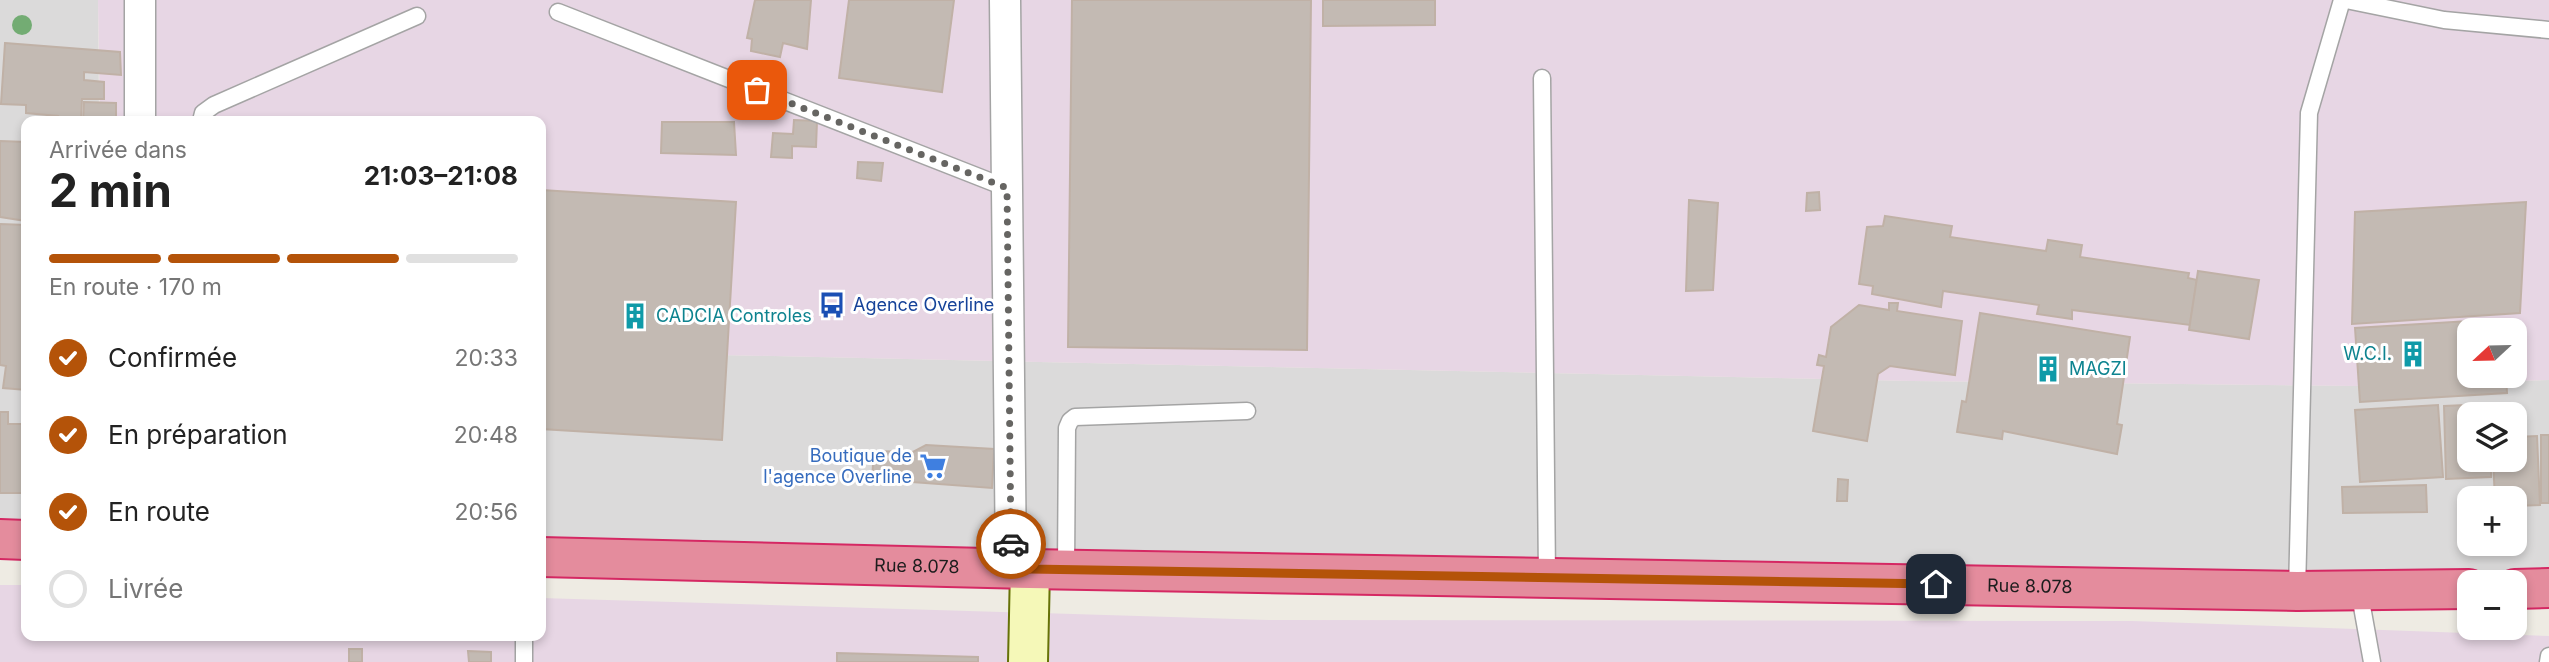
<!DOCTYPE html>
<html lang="fr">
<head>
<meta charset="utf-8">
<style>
	body { margin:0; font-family:Inter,sans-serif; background:#f2f2f2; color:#222; height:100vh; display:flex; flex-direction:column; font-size:26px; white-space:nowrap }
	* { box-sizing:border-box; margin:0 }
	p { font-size:23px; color:#767676 }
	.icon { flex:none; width:38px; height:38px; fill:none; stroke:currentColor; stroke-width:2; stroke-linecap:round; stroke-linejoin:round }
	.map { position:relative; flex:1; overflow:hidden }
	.sheet { position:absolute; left:21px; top:116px; width:525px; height:525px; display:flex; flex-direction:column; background:#fff; border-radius:14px; box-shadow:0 4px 10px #0003 }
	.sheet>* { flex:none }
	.needle { width:46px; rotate:248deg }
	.tools { position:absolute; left:2457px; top:318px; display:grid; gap:14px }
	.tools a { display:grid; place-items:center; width:70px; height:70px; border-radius:14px; background:#fff; box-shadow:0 4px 10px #0003; font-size:35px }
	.pin { position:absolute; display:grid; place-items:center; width:60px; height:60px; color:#fff; margin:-30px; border-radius:14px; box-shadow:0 4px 10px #0006 }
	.courier { position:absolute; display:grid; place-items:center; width:70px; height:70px; margin:-35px; border:5px solid #b45309; border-radius:50%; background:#fff; color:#222; box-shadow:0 2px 9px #0007 }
	.headline em { font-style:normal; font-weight:700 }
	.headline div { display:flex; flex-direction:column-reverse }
	.headline { display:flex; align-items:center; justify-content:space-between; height:119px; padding:0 28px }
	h1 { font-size:46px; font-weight:700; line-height:52px }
	.bar { display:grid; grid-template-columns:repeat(4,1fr); gap:10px 7px; align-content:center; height:84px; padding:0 28px }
	.bar i { height:9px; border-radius:5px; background:#e0e0e0 }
	.bar .selected { background:#b45309 }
	.bar p { grid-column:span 4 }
	ol { padding:0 28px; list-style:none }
	li { display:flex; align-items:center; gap:21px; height:77px }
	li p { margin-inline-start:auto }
	li .icon { padding:7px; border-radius:50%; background:#b45309; color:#fff; stroke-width:4 }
	li:last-child { color:#767676 }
	li i { width:38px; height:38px; border:4px solid #e0e0e0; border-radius:50% }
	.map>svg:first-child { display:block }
	.residential { fill:#dbdada; fill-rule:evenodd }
	.industrial { fill:#e7d6e4; fill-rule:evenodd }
	.building { fill:#c3bab3; stroke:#c0b1a6; stroke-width:2 }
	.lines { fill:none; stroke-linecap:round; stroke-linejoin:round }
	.lane-casing { stroke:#a4a4a4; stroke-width:19 }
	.street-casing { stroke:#a4a4a4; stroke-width:33 }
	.secondary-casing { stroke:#667207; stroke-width:42 }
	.highway-casing { stroke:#d52863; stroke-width:42 }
	.lane { stroke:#fff; stroke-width:16 }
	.street { stroke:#fff; stroke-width:30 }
	.secondary { stroke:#f5f8b8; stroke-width:38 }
	.highway { stroke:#e48c9d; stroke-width:38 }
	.tree { fill:#73ac73 }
	.done { stroke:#666562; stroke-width:7; stroke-dasharray:0 12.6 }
	.route { stroke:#b45309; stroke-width:9 }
	.labels { text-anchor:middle; stroke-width:6; stroke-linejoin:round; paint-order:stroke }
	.transit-label { font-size:18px; fill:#164399; stroke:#fff; text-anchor:start }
	.culture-label { font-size:18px; fill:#0d838f; stroke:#fff; text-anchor:start }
	.shop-label { font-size:18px; fill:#366cbe; stroke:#fff; text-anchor:end }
	.street-label { font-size:18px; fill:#1d1d1d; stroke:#fff }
</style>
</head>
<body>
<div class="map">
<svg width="2549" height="662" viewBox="0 0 2549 662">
	<rect width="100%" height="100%" fill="#eeebe3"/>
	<g class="residential">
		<path d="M 0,0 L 98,0 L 99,121 L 26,121 L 26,540 L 0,539 Z"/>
		<path d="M 541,351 L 1912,381 L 2357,386 L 2549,380 L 2549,588 L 2515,583 L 541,555 ZM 2469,415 L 2515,415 L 2515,460 L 2469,460 ZM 2469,499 L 2515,499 L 2515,544 L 2469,544 Z"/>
	</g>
	<g class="industrial">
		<path d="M 98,0 L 2549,0 L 2549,380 L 2357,386 L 1912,381 L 541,351 L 541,121 L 100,121 ZM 2469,331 L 2515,331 L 2515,376 L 2469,376 Z"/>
		<path d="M 0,585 L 26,585 L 26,635 L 541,635 L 541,598 L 1269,620 L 2132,621 L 2549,636 L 2549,662 L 0,662 Z"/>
	</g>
	<g class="building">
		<path d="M 755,0 L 811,0 L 807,49 L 783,43 L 780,57 L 751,51 L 752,39 L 747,38 Z"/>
		<path d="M 849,0 L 954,0 L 942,92 L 839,78 Z"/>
		<path d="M 1072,0 L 1311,0 L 1307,350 L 1068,347 Z"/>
		<path d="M 1323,0 L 1435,0 L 1435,25 L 1323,26 Z"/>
		<path d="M 5,43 L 120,52 L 121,75 L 84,72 L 84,80 L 104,82 L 104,99 L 82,99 L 81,121 L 57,121 L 58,116 L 26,113 L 26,105 L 1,104 Z"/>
		<path d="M 84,102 L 116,103 L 116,121 L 83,121 Z"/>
		<path d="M 794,120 L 817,121 L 816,147 L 792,146 L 792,158 L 771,157 L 773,133 L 793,134 Z"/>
		<path d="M 662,122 L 734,122 L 736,155 L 661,153 Z"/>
		<path d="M 0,141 L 26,142 L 26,221 L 0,217 Z"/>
		<path d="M 858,162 L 883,163 L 881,181 L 857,178 Z"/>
		<path d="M 541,190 L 736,202 L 722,440 L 541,429 Z"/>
		<path d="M 1819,192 L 1820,210 L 1806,211 L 1807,193 Z"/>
		<path d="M 1689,200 L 1718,203 L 1713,290 L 1686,291 Z"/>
		<path d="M 2526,202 L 2520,313 L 2352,324 L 2355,212 Z"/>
		<path d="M 1885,216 L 1952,226 L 1950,237 L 2046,251 L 2048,240 L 2082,245 L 2080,257 L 2189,273 L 2188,278 L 2197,280 L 2190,325 L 2072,310 L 2072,319 L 2037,314 L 2039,305 L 1943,291 L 1941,307 L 1872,294 L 1873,286 L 1859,284 L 1867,227 L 1883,226 Z"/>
		<path d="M 0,224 L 26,225 L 26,390 L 3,388 L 6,366 L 0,365 Z"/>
		<path d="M 2198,271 L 2259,280 L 2249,339 L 2189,330 Z"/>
		<path d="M 1889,303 L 1898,303 L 1897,311 L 1962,321 L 1955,375 L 1890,366 L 1878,374 L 1867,441 L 1813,431 L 1824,366 L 1817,365 L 1819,355 L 1826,357 L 1831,327 L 1859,305 L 1889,310 Z"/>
		<path d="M 1980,313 L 2130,337 L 2117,424 L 2122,425 L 2117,454 L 2003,431 L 2002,439 L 1957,432 L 1962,401 L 1966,402 Z"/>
		<path d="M 2502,319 L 2503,331 L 2469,331 L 2469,376 L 2506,376 L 2507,393 L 2360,402 L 2355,328 Z"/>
		<path d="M 2489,404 L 2489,415 L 2469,415 L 2469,460 L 2491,460 L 2491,477 L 2446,479 L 2444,406 Z"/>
		<path d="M 2438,405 L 2443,477 L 2360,482 L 2355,410 Z"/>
		<path d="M 0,412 L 8,412 L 8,424 L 26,424 L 26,493 L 0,493 Z"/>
		<rect x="2541" y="435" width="8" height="68"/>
		<path d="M 2537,436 L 2540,505 L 2515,506 L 2515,499 L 2495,499 L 2493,460 L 2515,460 L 2515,437 Z"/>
		<path d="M 926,445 L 994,449 L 992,488 L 872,479 L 874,451 L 913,452 Z"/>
		<path d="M 1838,479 L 1848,480 L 1847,501 L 1837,501 Z"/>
		<path d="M 2426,485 L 2427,512 L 2343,513 L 2342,487 Z"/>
		<rect x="349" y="649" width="13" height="13"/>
		<path d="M 468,651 L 491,652 L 491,662 L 469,662 Z"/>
		<path d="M 837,653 L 978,657 L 978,662 L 837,662 Z"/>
	</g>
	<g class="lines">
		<g class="lane-casing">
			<g id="lane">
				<path d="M 2346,0 L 2444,20 L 2549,30"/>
				<path d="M 558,12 L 1007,188"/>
				<path d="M 1542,78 L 1547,577"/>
				<path d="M 201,121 L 203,113 L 214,105 L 417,16"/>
				<path d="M 1066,569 L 1067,428 L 1070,421 L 1075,417 L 1247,411"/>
				<path d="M 2359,590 L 2372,662"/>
				<path d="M 2297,591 L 2309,113 L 2342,0"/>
				<path d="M 524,662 L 524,635"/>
				<path d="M 2548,662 L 2549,656"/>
			</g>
		</g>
		<g class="street-casing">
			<g id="street">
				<path d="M 140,0 L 140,121"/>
				<path d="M 1005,0 L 1011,568"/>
			</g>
		</g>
		<g class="secondary-casing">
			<path id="secondary" d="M 1028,662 L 1030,569"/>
		</g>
		<g class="highway-casing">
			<g id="highway">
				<path d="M 0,539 L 26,540"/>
				<path id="s1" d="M 541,557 L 1030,569 L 2297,591 L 2469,589"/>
				<path d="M 2515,589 L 2549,588"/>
			</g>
		</g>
		<use href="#lane" class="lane"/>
		<use href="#street" class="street"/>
		<use href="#secondary" class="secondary"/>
		<use href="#highway" class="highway"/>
	</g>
	<circle class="tree" cx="22" cy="25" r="10"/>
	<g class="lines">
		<path class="done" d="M 757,90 L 1007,188 L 1011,544"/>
		<path class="route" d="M 1011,544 L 1011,568 L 1030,569 L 1936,584"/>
	</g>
	<defs>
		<g id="bus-bare" transform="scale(2.1)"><path d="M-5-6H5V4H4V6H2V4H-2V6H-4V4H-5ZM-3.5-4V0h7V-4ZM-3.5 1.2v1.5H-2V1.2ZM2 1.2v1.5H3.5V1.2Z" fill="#1a4fb4" stroke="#fff" stroke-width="2.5" paint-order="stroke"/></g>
		<g id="building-bare" transform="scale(2.1)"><path d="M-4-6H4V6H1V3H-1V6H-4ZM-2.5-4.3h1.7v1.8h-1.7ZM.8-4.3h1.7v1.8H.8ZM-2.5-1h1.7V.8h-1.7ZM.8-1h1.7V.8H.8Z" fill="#0f9aa8" stroke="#fff" stroke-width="2.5" paint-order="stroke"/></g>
		<g id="supermarket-bare" transform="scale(2.1)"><path d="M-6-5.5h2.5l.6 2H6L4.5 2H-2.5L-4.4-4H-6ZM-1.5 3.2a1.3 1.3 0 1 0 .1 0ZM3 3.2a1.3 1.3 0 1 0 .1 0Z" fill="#3f7fe0" stroke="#fff" stroke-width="2.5" paint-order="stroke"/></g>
	</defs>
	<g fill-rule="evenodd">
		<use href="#bus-bare" x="832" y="305"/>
		<use href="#building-bare" x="635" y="316"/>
		<use href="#building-bare" x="2413" y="354"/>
		<use href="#building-bare" x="2048" y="369"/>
		<use href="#supermarket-bare" x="933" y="466"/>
	</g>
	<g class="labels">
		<g class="transit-label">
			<text x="853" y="311">Agence Overline</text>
		</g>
		<g class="culture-label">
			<text x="656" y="322">CADCIA Controles</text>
			<text x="2392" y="360" text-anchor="end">W.C.I.</text>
			<text x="2069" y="375">MAGZI</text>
		</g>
		<g class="shop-label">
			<text x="912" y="462">Boutique de<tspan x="912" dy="21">l'agence Overline</tspan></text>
		</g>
		<g class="street-label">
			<text dy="6" stroke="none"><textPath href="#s1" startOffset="376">Rue 8.078</textPath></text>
			<text dy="6" stroke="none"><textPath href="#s1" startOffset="1489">Rue 8.078</textPath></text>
		</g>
	</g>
</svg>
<div class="tools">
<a><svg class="needle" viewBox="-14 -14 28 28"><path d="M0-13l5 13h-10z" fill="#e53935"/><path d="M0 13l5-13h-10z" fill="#767676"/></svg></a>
<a><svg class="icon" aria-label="layers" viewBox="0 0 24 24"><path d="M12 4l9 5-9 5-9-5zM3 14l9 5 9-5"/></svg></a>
<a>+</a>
<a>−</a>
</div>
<div class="pin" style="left:757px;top:90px;background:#ea580c"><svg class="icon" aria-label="bag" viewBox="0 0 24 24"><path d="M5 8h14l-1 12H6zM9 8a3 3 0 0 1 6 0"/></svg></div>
<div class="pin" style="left:1936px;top:584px;background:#1f2937"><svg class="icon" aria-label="home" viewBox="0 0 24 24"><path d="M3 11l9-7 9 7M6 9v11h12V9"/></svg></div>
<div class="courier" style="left:1011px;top:544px"><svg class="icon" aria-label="car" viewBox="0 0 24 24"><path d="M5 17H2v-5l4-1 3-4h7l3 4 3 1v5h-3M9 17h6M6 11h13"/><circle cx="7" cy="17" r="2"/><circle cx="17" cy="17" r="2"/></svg></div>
<section class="sheet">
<div class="headline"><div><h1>2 min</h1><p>Arrivée dans</p></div><em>21:03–21:08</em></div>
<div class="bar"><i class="selected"></i><i class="selected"></i><i class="selected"></i><i></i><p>En route · 170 m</p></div>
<ol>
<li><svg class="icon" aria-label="check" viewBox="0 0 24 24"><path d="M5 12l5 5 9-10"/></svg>Confirmée<p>20:33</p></li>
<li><svg class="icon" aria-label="check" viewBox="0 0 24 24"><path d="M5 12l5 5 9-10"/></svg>En préparation<p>20:48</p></li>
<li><svg class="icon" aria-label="check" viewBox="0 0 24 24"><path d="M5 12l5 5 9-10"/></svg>En route<p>20:56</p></li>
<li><i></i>Livrée</li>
</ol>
</section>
</div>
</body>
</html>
